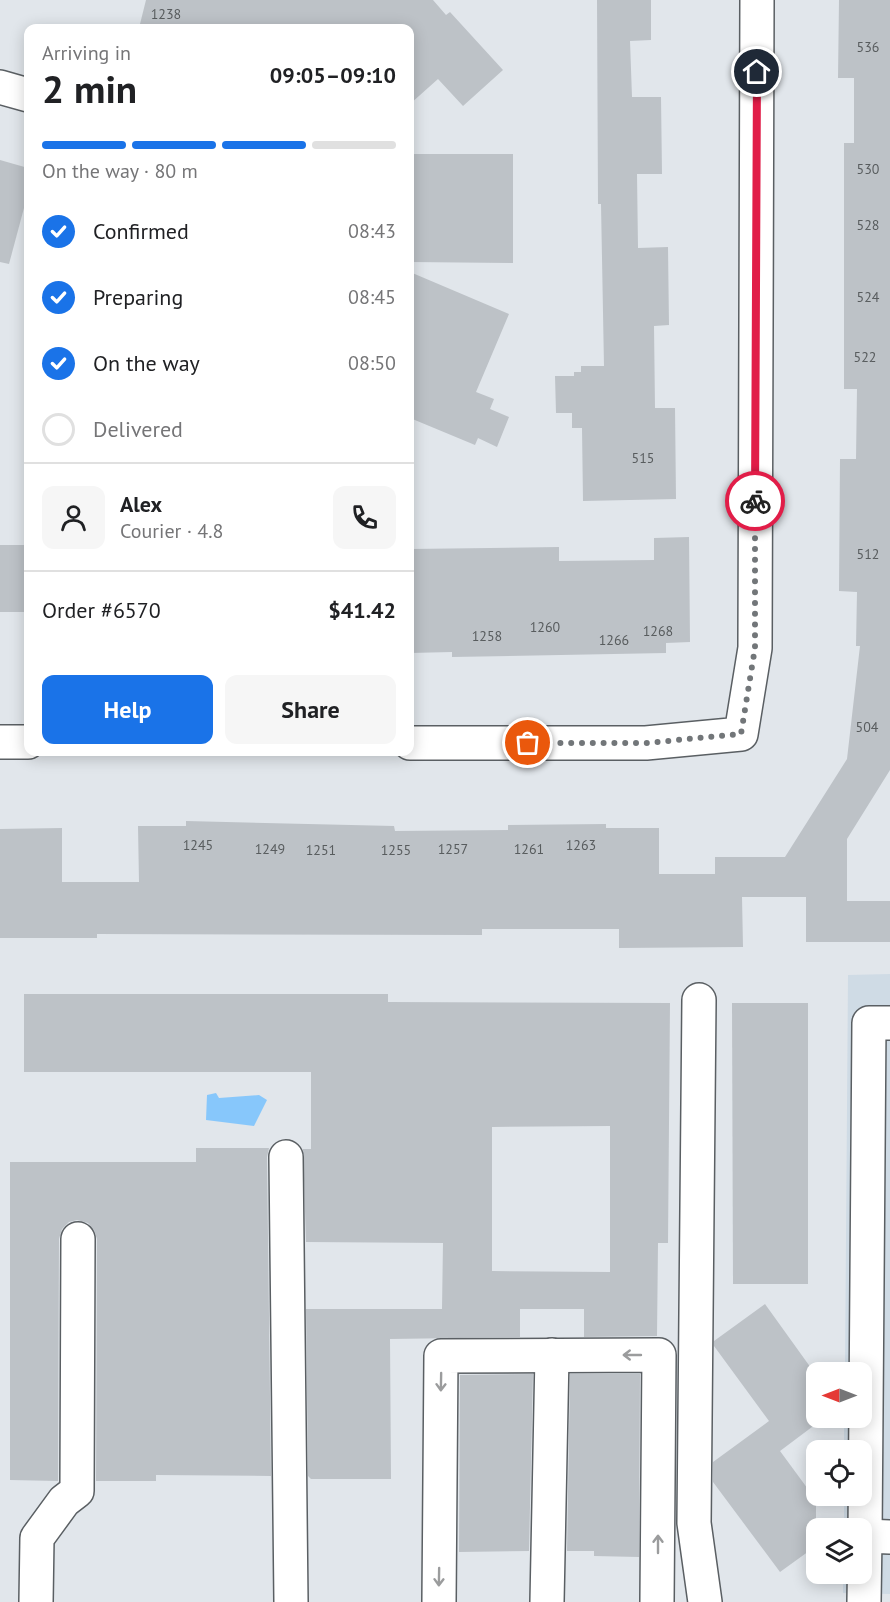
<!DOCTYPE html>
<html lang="en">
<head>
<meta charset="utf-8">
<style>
	body { margin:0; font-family:"PT Sans",sans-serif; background:#f6f6f6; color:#202124; height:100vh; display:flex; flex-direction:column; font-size:22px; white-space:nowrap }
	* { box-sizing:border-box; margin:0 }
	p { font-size:20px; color:#757577 }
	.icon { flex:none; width:33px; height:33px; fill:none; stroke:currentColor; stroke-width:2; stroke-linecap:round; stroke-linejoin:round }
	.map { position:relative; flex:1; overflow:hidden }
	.details { position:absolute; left:24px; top:24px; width:390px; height:732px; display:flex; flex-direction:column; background:#fff; border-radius:12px; box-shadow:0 3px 15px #0003 }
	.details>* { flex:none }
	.needle { width:39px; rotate:270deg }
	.buttons { position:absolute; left:806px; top:1362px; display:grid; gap:12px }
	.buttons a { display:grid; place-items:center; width:66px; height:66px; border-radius:12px; background:#fff; box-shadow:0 3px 15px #0003; font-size:30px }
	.pin { position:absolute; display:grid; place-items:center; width:51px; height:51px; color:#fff; margin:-26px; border:3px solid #fff; border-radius:50%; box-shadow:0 2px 6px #0007 }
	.courier { position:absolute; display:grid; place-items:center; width:60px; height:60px; margin:-30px; border:4px solid #e11d48; border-radius:50%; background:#fff; color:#222; box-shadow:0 2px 8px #0007 }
	.head em { font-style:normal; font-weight:700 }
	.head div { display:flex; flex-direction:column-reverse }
	.head { display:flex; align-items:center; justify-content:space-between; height:102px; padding:0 18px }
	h1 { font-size:39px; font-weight:700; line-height:45px }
	.bar { display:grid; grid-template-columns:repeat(4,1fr); gap:9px 6px; align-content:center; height:72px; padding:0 18px }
	.bar i { height:8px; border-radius:4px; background:#e0e0e0 }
	.bar .current { background:#1a73e8 }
	.bar p { grid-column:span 4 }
	.line { display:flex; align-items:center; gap:15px; padding:0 18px; border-top:2px solid #e0e0e0 }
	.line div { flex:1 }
	.round { display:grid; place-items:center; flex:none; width:63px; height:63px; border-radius:12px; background:#f6f6f6 }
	ol { padding:0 18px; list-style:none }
	li { display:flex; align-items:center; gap:18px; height:66px }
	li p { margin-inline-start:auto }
	li .icon { padding:6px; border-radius:50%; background:#1a73e8; color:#fff; stroke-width:4 }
	li:last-child { color:#757577 }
	li i { width:33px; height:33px; border:3px solid #e0e0e0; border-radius:50% }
	.cta { display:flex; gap:12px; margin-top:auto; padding:12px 18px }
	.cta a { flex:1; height:69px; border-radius:12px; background:#1a73e8; color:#fff; font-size:24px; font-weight:700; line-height:69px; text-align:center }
	.cta a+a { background:#f6f6f6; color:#202124 }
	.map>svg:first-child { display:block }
	.built { fill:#cfdbe5 }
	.water { fill:#87c7fb }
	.building { fill:#bdc2c7; fill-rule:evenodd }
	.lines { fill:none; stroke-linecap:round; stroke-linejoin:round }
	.minor-casing { stroke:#5a5f63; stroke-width:36 }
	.minor { stroke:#fff; stroke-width:33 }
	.oneway { stroke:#9b9c9d }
	.done { stroke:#727679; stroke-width:6; stroke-dasharray:0 10.8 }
	.route { stroke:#e11d48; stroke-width:8 }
	.labels { text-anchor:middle; stroke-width:6; stroke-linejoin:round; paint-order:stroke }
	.number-label { font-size:14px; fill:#585c5e }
</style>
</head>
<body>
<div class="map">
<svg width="890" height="1602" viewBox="0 0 890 1602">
	<rect width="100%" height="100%" fill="#e1e6eb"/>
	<path class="built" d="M 890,974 L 890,1594 L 843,1593 L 843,1574 L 861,1574 L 861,1528 L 844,1528 L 844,1496 L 861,1496 L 861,1450 L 844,1450 L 844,1418 L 861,1418 L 861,1372 L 845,1372 L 848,975 Z"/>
	<path class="water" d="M 216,1093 L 219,1098 L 259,1095 L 267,1100 L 254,1126 L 206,1120 L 207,1095 Z"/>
	<g class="building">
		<path d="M 146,0 L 433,0 L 446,15 L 450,12 L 503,70 L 463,106 L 438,79 L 410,104 L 410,28 L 139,28 Z"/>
		<path d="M 597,0 L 651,0 L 651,40 L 630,41 L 632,97 L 661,97 L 662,174 L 637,174 L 638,248 L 668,247 L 669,325 L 654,326 L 655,408 L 675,408 L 676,499 L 583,501 L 582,428 L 572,428 L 572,413 L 556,413 L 555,376 L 574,376 L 574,372 L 581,372 L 581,366 L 604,366 L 601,204 L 598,204 Z"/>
		<path d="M 839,0 L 890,0 L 890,770 L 847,839 L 847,901 L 890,901 L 890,942 L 806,942 L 806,897 L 742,897 L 743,947 L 619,948 L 619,929 L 482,929 L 482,935 L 97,934 L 97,938 L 0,938 L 0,829 L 62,828 L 62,882 L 139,882 L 138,826 L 186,826 L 186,821 L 394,826 L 395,831 L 508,830 L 508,825 L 606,824 L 606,828 L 659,828 L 659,874 L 715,874 L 715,857 L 785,857 L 847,759 L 860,646 L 856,646 L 857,592 L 839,591 L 840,459 L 856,459 L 857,389 L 844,389 L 844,143 L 854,143 L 854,78 L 838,78 Z"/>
		<path d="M 410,154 L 513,154 L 513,263 L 410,262 Z"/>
		<path d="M 0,160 L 28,168 L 28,193 L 9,264 L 0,262 Z"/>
		<path d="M 410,272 L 509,314 L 476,392 L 494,399 L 490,409 L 509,417 L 497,447 L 478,438 L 475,445 L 410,418 Z"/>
		<path d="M 689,537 L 690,642 L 666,643 L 666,653 L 452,657 L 452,652 L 410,653 L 410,549 L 559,547 L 559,561 L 654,560 L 654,538 Z"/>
		<rect x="0" y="545" width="28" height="67"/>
		<path d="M 24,994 L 388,994 L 388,1002 L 670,1003 L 668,1243 L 658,1243 L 657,1336 L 584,1337 L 584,1309 L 520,1309 L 520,1337 L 390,1339 L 391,1479 L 311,1479 L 308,1476 L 306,1309 L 442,1309 L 443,1243 L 306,1242 L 303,1149 L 311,1149 L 311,1072 L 24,1072 ZM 610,1126 L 610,1272 L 492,1271 L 492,1127 Z"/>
		<path d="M 732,1003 L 808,1003 L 808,1284 L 733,1284 Z"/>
		<path d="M 196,1148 L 269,1148 L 267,1157 L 271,1476 L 156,1475 L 156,1481 L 96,1481 L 97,1239 L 94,1230 L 88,1223 L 77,1220 L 69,1222 L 62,1229 L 59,1239 L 58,1481 L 10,1480 L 10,1162 L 196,1162 Z"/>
		<path d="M 765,1304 L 816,1375 L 816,1424 L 780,1451 L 816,1500 L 816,1546 L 780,1572 L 713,1482 L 713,1462 L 769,1421 L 714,1346 L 714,1341 Z"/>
		<path d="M 533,1374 L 529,1551 L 459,1552 L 460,1375 Z"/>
		<path d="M 570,1374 L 640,1374 L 639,1557 L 594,1556 L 594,1551 L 567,1551 Z"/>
	</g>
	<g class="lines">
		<g class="minor-casing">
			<g id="minor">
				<path d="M 0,87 L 28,95"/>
				<path d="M 0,742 L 28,742"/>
				<path d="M 410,743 L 646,743 L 741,734 L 755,648 L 757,0"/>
				<path d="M 699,1000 L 694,1523 L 705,1602"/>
				<path d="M 286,1157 L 291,1602"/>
				<path d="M 865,1536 L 869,1023 L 890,1023"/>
				<path d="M 36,1602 L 37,1538 L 64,1501 L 77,1491 L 78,1239"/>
				<path d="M 439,1602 L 441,1356 L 659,1355 L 657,1602"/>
				<path d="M 547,1602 L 552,1355"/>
				<path d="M 864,1602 L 865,1536 L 890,1537"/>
			</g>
		</g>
		<use href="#minor" class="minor"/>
	</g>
	<defs><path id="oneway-shaft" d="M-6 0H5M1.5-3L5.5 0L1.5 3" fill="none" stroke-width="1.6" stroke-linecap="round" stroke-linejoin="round" transform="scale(1.5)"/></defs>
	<g class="oneway">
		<use href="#oneway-shaft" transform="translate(632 1355) rotate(180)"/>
		<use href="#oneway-shaft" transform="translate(441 1382) rotate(91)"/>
		<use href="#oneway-shaft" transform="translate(658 1544) rotate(-90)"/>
		<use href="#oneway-shaft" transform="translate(439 1577) rotate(91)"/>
	</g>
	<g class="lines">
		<path class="done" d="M 528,743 L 646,743 L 741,734 L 755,648 L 755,501"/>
		<path class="route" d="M 755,501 L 757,72"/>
	</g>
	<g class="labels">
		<g class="number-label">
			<text x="166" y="19">1238</text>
			<text x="868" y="52">536</text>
			<text x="868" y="174">530</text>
			<text x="868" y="230">528</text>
			<text x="868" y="302">524</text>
			<text x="865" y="362">522</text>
			<text x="643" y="463">515</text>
			<text x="868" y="559">512</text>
			<text x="545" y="632">1260</text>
			<text x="658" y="636">1268</text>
			<text x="487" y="641">1258</text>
			<text x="614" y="645">1266</text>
			<text x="867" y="732">504</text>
			<text x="198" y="850">1245</text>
			<text x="581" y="850">1263</text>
			<text x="270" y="854">1249</text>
			<text x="453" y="854">1257</text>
			<text x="529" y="854">1261</text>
			<text x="321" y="855">1251</text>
			<text x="396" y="855">1255</text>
		</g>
	</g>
</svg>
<div class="buttons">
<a><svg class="needle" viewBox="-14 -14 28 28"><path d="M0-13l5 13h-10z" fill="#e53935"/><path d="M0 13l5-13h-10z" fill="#757577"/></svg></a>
<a><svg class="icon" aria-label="locate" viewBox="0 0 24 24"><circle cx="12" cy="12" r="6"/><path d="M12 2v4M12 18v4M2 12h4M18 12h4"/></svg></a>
<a><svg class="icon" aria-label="layers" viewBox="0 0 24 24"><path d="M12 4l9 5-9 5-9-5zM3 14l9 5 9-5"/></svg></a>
</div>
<div class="pin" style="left:528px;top:743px;background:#ea580c"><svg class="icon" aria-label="bag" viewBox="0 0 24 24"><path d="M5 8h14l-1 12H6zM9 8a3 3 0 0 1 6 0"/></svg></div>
<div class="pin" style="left:757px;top:72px;background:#1f2937"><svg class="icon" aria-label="home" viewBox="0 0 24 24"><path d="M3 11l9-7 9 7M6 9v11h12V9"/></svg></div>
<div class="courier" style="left:755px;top:501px"><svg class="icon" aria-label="bike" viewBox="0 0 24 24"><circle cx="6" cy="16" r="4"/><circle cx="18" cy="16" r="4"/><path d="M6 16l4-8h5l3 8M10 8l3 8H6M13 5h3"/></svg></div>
<section class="details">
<div class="head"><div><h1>2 min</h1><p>Arriving in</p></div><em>09:05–09:10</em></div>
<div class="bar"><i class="current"></i><i class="current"></i><i class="current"></i><i></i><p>On the way · 80 m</p></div>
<ol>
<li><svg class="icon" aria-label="check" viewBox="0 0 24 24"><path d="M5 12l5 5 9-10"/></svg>Confirmed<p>08:43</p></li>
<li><svg class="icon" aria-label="check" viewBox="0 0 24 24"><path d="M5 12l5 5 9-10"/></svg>Preparing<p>08:45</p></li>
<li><svg class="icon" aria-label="check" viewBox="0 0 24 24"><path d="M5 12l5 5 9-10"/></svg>On the way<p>08:50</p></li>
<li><i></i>Delivered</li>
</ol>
<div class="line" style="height:108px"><a class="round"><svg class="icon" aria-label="person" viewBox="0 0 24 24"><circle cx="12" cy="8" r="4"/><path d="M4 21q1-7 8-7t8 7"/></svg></a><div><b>Alex</b><p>Courier · 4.8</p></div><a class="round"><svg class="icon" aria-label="phone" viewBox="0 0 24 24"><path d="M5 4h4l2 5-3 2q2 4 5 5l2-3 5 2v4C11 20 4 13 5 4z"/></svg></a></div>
<div class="line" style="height:78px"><div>Order #6570</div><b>$41.42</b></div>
<div class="cta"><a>Help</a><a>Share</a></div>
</section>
</div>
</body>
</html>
